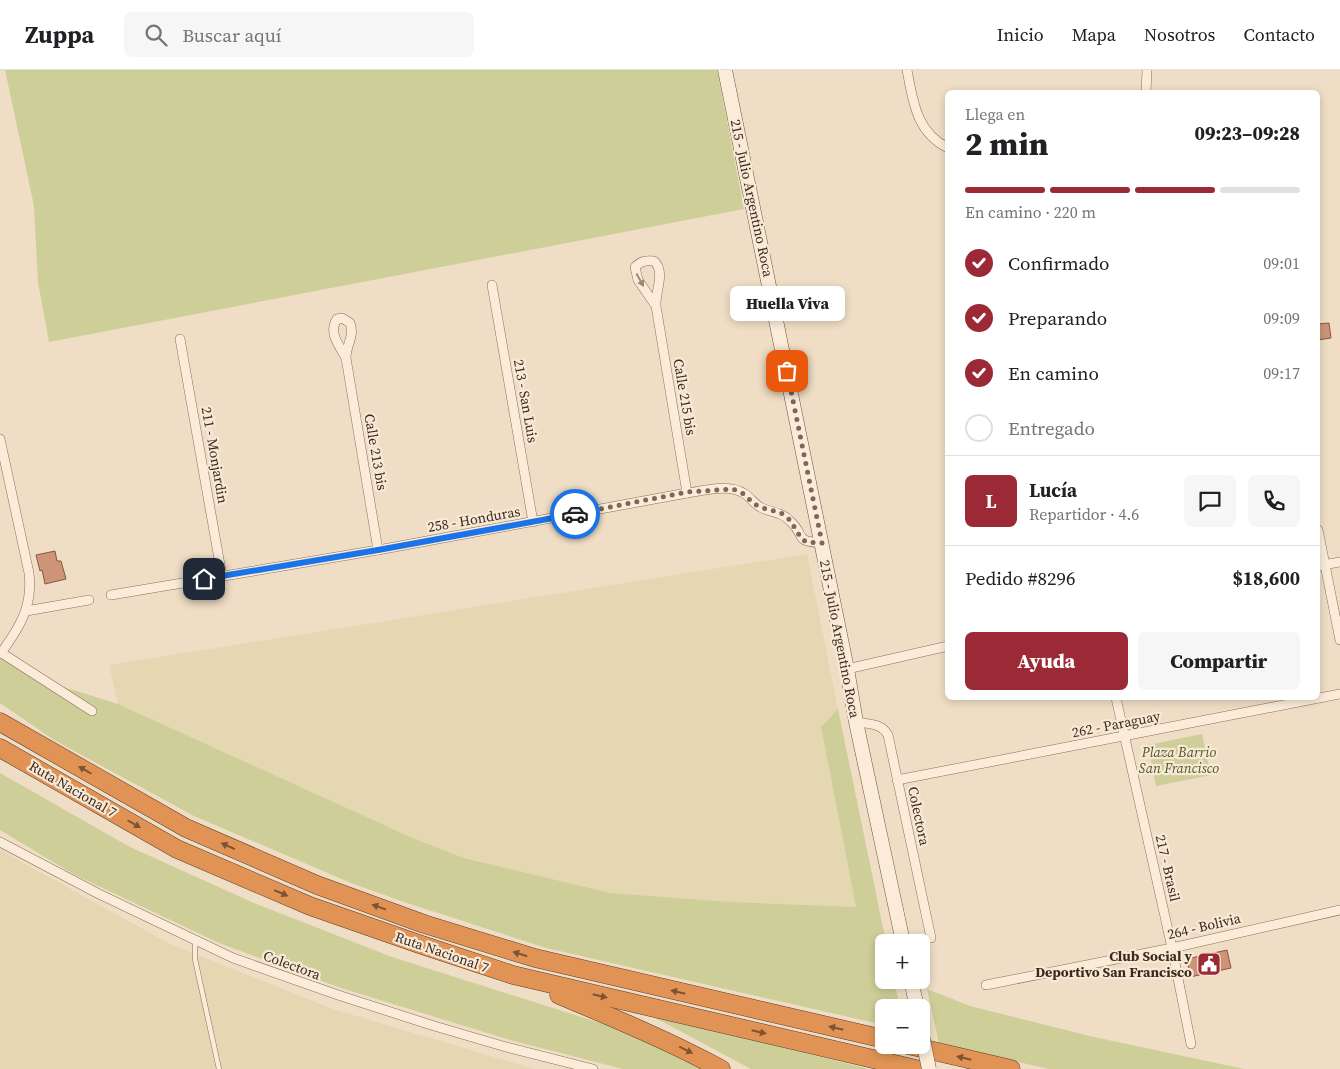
<!DOCTYPE html>
<html lang="es">
<head>
<meta charset="utf-8">
<style>
	body { margin:0; font-family:"Source Serif 4",serif; background:#f6f6f6; color:#202124; height:100vh; display:flex; flex-direction:column; font-size:19px; white-space:nowrap }
	* { box-sizing:border-box; margin:0 }
	p { font-size:16px; color:#757577 }
	.icon { flex:none; width:28px; height:28px; fill:none; stroke:currentColor; stroke-width:2; stroke-linecap:round; stroke-linejoin:round }
	.map { position:relative; flex:1; overflow:hidden }
	.side { position:absolute; left:945px; top:20px; width:375px; height:610px; display:flex; flex-direction:column; background:#fff; border-radius:8px; box-shadow:0 2px 8px #0003 }
	.side>* { flex:none }
	.buttons { position:absolute; left:875px; top:864px; display:grid; gap:10px }
	.buttons a { display:grid; place-items:center; width:55px; height:55px; border-radius:8px; background:#fff; box-shadow:0 2px 8px #0003; font-size:25px }
	.pin { position:absolute; display:grid; place-items:center; width:42px; height:42px; color:#fff; margin:-21px; border-radius:10px; box-shadow:0 2px 8px #0006 }
	.courier { position:absolute; display:grid; place-items:center; width:50px; height:50px; margin:-25px; border:4px solid #1a73e8; border-radius:50%; background:#fff; color:#222; box-shadow:0 1px 6px #0007 }
	.bubble { position:absolute; height:35px; border-radius:8px; background:#fff; box-shadow:0 2px 8px #0003; font-size:16px; font-weight:800; line-height:35px; text-align:center }
	.head em { font-style:normal; font-weight:800 }
	.head div { display:flex; flex-direction:column-reverse }
	.head { display:flex; align-items:center; justify-content:space-between; height:85px; padding:0 20px }
	h1 { font-size:32px; font-weight:800; line-height:38px }
	.bar { display:grid; grid-template-columns:repeat(4,1fr); gap:8px 5px; align-content:center; height:60px; padding:0 20px }
	.bar i { height:6px; border-radius:4px; background:#e0e0e0 }
	.bar .current { background:#9c2936 }
	.bar p { grid-column:span 4 }
	.line { display:flex; align-items:center; gap:12px; padding:0 20px; border-top:1px solid #e0e0e0 }
	.line div { flex:1 }
	.round { display:grid; place-items:center; flex:none; width:52px; height:52px; border-radius:8px; background:#f6f6f6 }
	ol { padding:0 20px; list-style:none }
	li { display:flex; align-items:center; gap:15px; height:55px }
	li p { margin-inline-start:auto }
	li .icon { padding:5px; border-radius:50%; background:#9c2936; color:#fff; stroke-width:4 }
	li:last-child { color:#757577 }
	li i { width:28px; height:28px; border:2px solid #e0e0e0; border-radius:50% }
	.cta { display:flex; gap:10px; margin-top:auto; padding:10px 20px }
	.cta a { flex:1; height:58px; border-radius:8px; background:#9c2936; color:#fff; font-size:20px; font-weight:800; line-height:58px; text-align:center }
	.cta a+a { background:#f6f6f6; color:#202124 }
	header { display:flex; align-items:center; gap:30px; box-sizing:border-box; height:70px; padding:0 25px; background:#fff; border-bottom:1px solid #e0e0e0 }
	header strong { font-size:24px }
	nav { display:flex; gap:28px; margin-inline-start:auto; font-size:18px }
	.search { width:350px; height:45px; background:#f6f6f6; display:flex; align-items:center; gap:12px; box-sizing:border-box; padding:0 18px; border-radius:8px; color:#757577; font-size:19px }
	.map>svg:first-child { display:block }
	.farmland { fill:#e5d7b2 }
	.green { fill:#cece98 }
	.building { fill:#ce947a; stroke:#8b553f }
	.lines { fill:none; stroke-linecap:round; stroke-linejoin:round }
	.lane-casing { stroke:#8b6f5a; stroke-width:5.5 }
	.street-casing { stroke:#8b6f5a; stroke-width:10 }
	.secondary-casing { stroke:#6d503d; stroke-width:15 }
	.highway-casing { stroke:#593e2f; stroke-width:19 }
	.lane { stroke:#faecd9; stroke-width:4.5 }
	.street { stroke:#faecd9; stroke-width:9 }
	.secondary { stroke:#faecd9; stroke-width:14 }
	.highway { stroke:#e09354; stroke-width:18 }
	.secondary-bridge-casing { stroke:#6d503d; stroke-width:15; stroke-linecap:butt }
	.secondary-bridge { stroke:#faecd9; stroke-width:14 }
	.oneway { fill:#9a8a7c }
	.oneway2 { fill:#7d5334 }
	.done { stroke:#7a6859; stroke-width:5; stroke-dasharray:0 9 }
	.route { stroke:#1a73e8; stroke-width:6 }
	.labels { text-anchor:middle; stroke-width:4.5; stroke-linejoin:round; paint-order:stroke }
	.street-label { font-size:14px; fill:#3b291f; stroke:#f7e9d5 }
	.park-label { font-size:14px; font-style:italic; fill:#505825; stroke:#f7e9d5 }
	.poi-label { font-size:14px; font-weight:bold; fill:#3b291f; stroke:#f7e9d5; text-anchor:end }
</style>
</head>
<body>
<header>
<strong>Zuppa</strong>
<div class="search"><svg class="icon" aria-label="search" viewBox="0 0 24 24"><circle cx="10" cy="10" r="6"/><path d="M15 15l6 6"/></svg>Buscar aquí</div>
<nav><a>Inicio</a><a>Mapa</a><a>Nosotros</a><a>Contacto</a></nav>
</header>
<div class="map">
<svg width="1340" height="999" viewBox="0 0 1340 999">
	<rect width="100%" height="100%" fill="#efdec5"/>
	<g class="farmland">
		<path d="M 807,484 L 838,639 L 821,657 L 856,837 L 731,832 L 611,823 L 464,788 L 415,769 L 118,634 L 109,595 Z"/>
		<path d="M 0,780 L 170,874 L 333,939 L 534,999 L 0,999 Z"/>
	</g>
	<g class="green">
		<path d="M 5,0 L 717,0 L 744,139 L 49,272 L 38,212 L 34,136 Z"/>
		<path d="M 0,588 L 54,614 L 118,634 L 415,769 L 464,788 L 611,823 L 731,832 L 856,837 L 821,657 L 838,639 L 886,872 L 884,872 L 884,910 L 894,910 L 900,937 L 884,938 L 884,955 L 546,878 L 401,831 L 351,813 L 194,746 L 54,670 L 0,633 Z"/>
		<path d="M 1202,664 L 1211,705 L 1156,716 L 1148,675 Z"/>
		<path d="M 0,703 L 130,777 L 254,833 L 392,887 L 635,964 L 704,999 L 623,999 L 510,970 L 341,918 L 219,873 L 73,804 L 0,760 Z"/>
		<path d="M 927,919 L 970,936 L 1094,967 L 1244,999 L 1049,999 L 939,974 Z"/>
		<path d="M 648,944 L 869,999 L 751,999 Z"/>
	</g>
	<g class="building">
		<path d="M 1329,253 L 1331,268 L 1318,270 L 1318,254 Z"/>
		<path d="M 55,481 L 57,491 L 61,491 L 66,509 L 45,514 L 42,500 L 40,501 L 36,485 Z"/>
		<path d="M 1227,880 L 1231,898 L 1190,907 L 1187,889 Z"/>
	</g>
	<g class="lines">
		<g class="lane-casing">
			<path id="lane" d="M 195,870 L 195,889 L 219,999"/>
		</g>
		<g class="street-casing">
			<g id="street">
				<path d="M 907,0 C 913,31 916,62 948,78"/>
				<path d="M 1146,22 L 1147,0"/>
				<path d="M 492,215 L 533,452"/>
				<path d="M 656,236 L 638,210 L 635,197 C 641,191 646,190 654,191 C 666,202 655,221 656,236 L 687,423"/>
				<path d="M 180,269 L 222,506"/>
				<path d="M 346,288 C 339,275 328,263 337,249 L 342,248 L 350,253 C 355,266 346,275 346,288 L 378,480"/>
				<path d="M 0,369 L 29,503 C 33,536 20,557 1,583"/>
				<path d="M 1318,460 L 1340,570"/>
				<path d="M 1318,496 L 1340,492"/>
				<path d="M 111,525 L 378,480 L 687,423 C 704,421 729,413 745,424 C 751,428 755,435 762,438 C 773,443 782,442 790,451 C 807,466 792,471 822,473"/>
				<path d="M 26,541 L 89,530"/>
				<path d="M 0,582 L 92,641"/>
				<path d="M 847,599 L 948,576"/>
				<path d="M 1116,628 L 1172,878 L 1191,974"/>
				<path d="M 856,652 C 869,654 881,653 888,665 L 931,868"/>
				<path d="M 897,710 L 1340,624"/>
				<path d="M 0,772 L 99,824 L 233,888 L 338,925 L 431,955 L 506,977 L 593,999"/>
				<path d="M 986,915 L 1172,878 L 1340,840"/>
			</g>
		</g>
		<g class="secondary-casing">
			<g id="secondary">
				<path d="M 725,0 L 847,599 L 856,652 L 903,872"/>
				<path d="M 911,910 L 917,938"/>
			</g>
		</g>
		<g class="highway-casing">
			<g id="highway">
				<path d="M 0,652 L 186,758 L 317,815 L 424,854 L 535,888 L 884,969"/>
				<path d="M 0,678 L 177,779 L 310,836 L 419,874 L 513,905 L 916,999"/>
				<path d="M 559,925 C 614,948 669,971 721,999"/>
				<path d="M 908,975 L 1011,999"/>
			</g>
		</g>
		<use href="#lane" class="lane"/>
		<use href="#street" class="street"/>
		<use href="#secondary" class="secondary"/>
		<use href="#highway" class="highway"/>
		<g class="secondary-bridge-casing">
			<path id="secondary-bridge" d="M 921,960 L 929,999"/>
		</g>
		<use href="#secondary-bridge" class="secondary-bridge"/>
	</g>
	<defs><path id="oneway-solid" d="M-6-.8H1V-3.2L6.5 0L1 3.2V.8H-6Z" transform="scale(1.25)"/></defs>
	<use class="oneway" href="#oneway-solid" transform="translate(640 210) rotate(61)"/>
	<g class="oneway2">
		<use href="#oneway-solid" transform="translate(85 700) rotate(-150)"/>
		<use href="#oneway-solid" transform="translate(134 754) rotate(30)"/>
		<use href="#oneway-solid" transform="translate(228 776) rotate(-156)"/>
		<use href="#oneway-solid" transform="translate(281 823) rotate(23)"/>
		<use href="#oneway-solid" transform="translate(379 837) rotate(-160)"/>
		<use href="#oneway-solid" transform="translate(520 884) rotate(-163)"/>
		<use href="#oneway-solid" transform="translate(678 922) rotate(-167)"/>
		<use href="#oneway-solid" transform="translate(600 926) rotate(13)"/>
		<use href="#oneway-solid" transform="translate(836 958) rotate(-167)"/>
		<use href="#oneway-solid" transform="translate(759 962) rotate(13)"/>
		<use href="#oneway-solid" transform="translate(686 980) rotate(26)"/>
		<use href="#oneway-solid" transform="translate(964 988) rotate(-167)"/>
	</g>
	<g class="lines">
		<path class="done" d="M 575,444 L 687,422 L 733,419 L 744,424 L 754,434 L 763,438 L 781,443 L 790,450 L 801,468 L 806,472 L 822,473 L 787,301"/>
		<path class="route" d="M 204,509 L 378,480 L 575,444"/>
	</g>
	<defs>
		<g id="civic-square" transform="scale(1.25)"><rect x="-9" y="-9" width="18" height="18" rx="4" fill="#9c2936" stroke="#f7e9d5"/><path d="M-.6-6.5H3V-4.5H.6V-3L4-1V1h2V6H-6V1h2V-1L-.6-3ZM-1.2 2.5V6h2.4V2.5Z" fill="#fff"/></g>
	</defs>
	<g fill-rule="evenodd">
		<use href="#civic-square" x="1209" y="894"/>
	</g>
	<g class="labels">
		<g class="street-label">
			<text transform="translate(752 128) rotate(78)" y="5">215 - Julio Argentino Roca</text>
			<text transform="translate(685 327) rotate(80)" y="5">Calle 215 bis</text>
			<text transform="translate(526 331) rotate(80)" y="5">213 - San Luis</text>
			<text transform="translate(376 382) rotate(80)" y="5">Calle 213 bis</text>
			<text transform="translate(215 385) rotate(80)" y="5">211 - Monjardin</text>
			<text transform="translate(474 449) rotate(-10)" y="5">258 - Honduras</text>
			<text transform="translate(840 569) rotate(79)" y="5">215 - Julio Argentino Roca</text>
			<text transform="translate(1116 654) rotate(-11)" y="5">262 - Paraguay</text>
			<text transform="translate(73 719) rotate(30)" y="5">Ruta Nacional 7</text>
			<text transform="translate(919 746) rotate(78)" y="5">Colectora</text>
			<text transform="translate(1168 798) rotate(77)" y="5">217 - Brasil</text>
			<text transform="translate(1204 856) rotate(-13)" y="5">264 - Bolivia</text>
			<text transform="translate(442 882) rotate(19)" y="5">Ruta Nacional 7</text>
			<text transform="translate(292 895) rotate(20)" y="5">Colectora</text>
		</g>
		<g class="park-label">
			<text x="1179" y="687">Plaza Barrio<tspan x="1179" dy="16">San Francisco</tspan></text>
		</g>
		<g class="poi-label">
			<text x="1192" y="891">Club Social y<tspan x="1192" dy="16">Deportivo San Francisco</tspan></text>
		</g>
	</g>
</svg>
<div class="buttons">
<a>+</a>
<a>−</a>
</div>
<div class="pin" style="left:787px;top:301px;background:#ea580c"><svg class="icon" aria-label="bag" viewBox="0 0 24 24"><path d="M5 8h14l-1 12H6zM9 8a3 3 0 0 1 6 0"/></svg></div>
<div class="pin" style="left:204px;top:509px;background:#1f2937"><svg class="icon" aria-label="home" viewBox="0 0 24 24"><path d="M3 11l9-7 9 7M6 9v11h12V9"/></svg></div>
<div class="courier" style="left:575px;top:444px"><svg class="icon" aria-label="car" viewBox="0 0 24 24"><path d="M5 17H2v-5l4-1 3-4h7l3 4 3 1v5h-3M9 17h6M6 11h13"/><circle cx="7" cy="17" r="2"/><circle cx="17" cy="17" r="2"/></svg></div>
<div class="bubble" style="left:730px;top:216px;width:115px">Huella Viva</div>
<section class="side">
<div class="head"><div><h1>2 min</h1><p>Llega en</p></div><em>09:23–09:28</em></div>
<div class="bar"><i class="current"></i><i class="current"></i><i class="current"></i><i></i><p>En camino · 220 m</p></div>
<ol>
<li><svg class="icon" aria-label="check" viewBox="0 0 24 24"><path d="M5 12l5 5 9-10"/></svg>Confirmado<p>09:01</p></li>
<li><svg class="icon" aria-label="check" viewBox="0 0 24 24"><path d="M5 12l5 5 9-10"/></svg>Preparando<p>09:09</p></li>
<li><svg class="icon" aria-label="check" viewBox="0 0 24 24"><path d="M5 12l5 5 9-10"/></svg>En camino<p>09:17</p></li>
<li><i></i>Entregado</li>
</ol>
<div class="line" style="height:90px"><b class="round" style="background:#9c2936;color:#fff">L</b><div><b>Lucía</b><p>Repartidor · 4.6</p></div><a class="round"><svg class="icon" aria-label="chat" viewBox="0 0 24 24"><path d="M4 5h16v11H9l-5 4z"/></svg></a><a class="round"><svg class="icon" aria-label="phone" viewBox="0 0 24 24"><path d="M5 4h4l2 5-3 2q2 4 5 5l2-3 5 2v4C11 20 4 13 5 4z"/></svg></a></div>
<div class="line" style="height:65px"><div>Pedido #8296</div><b>$18,600</b></div>
<div class="cta"><a>Ayuda</a><a>Compartir</a></div>
</section>
</div>
</body>
</html>
